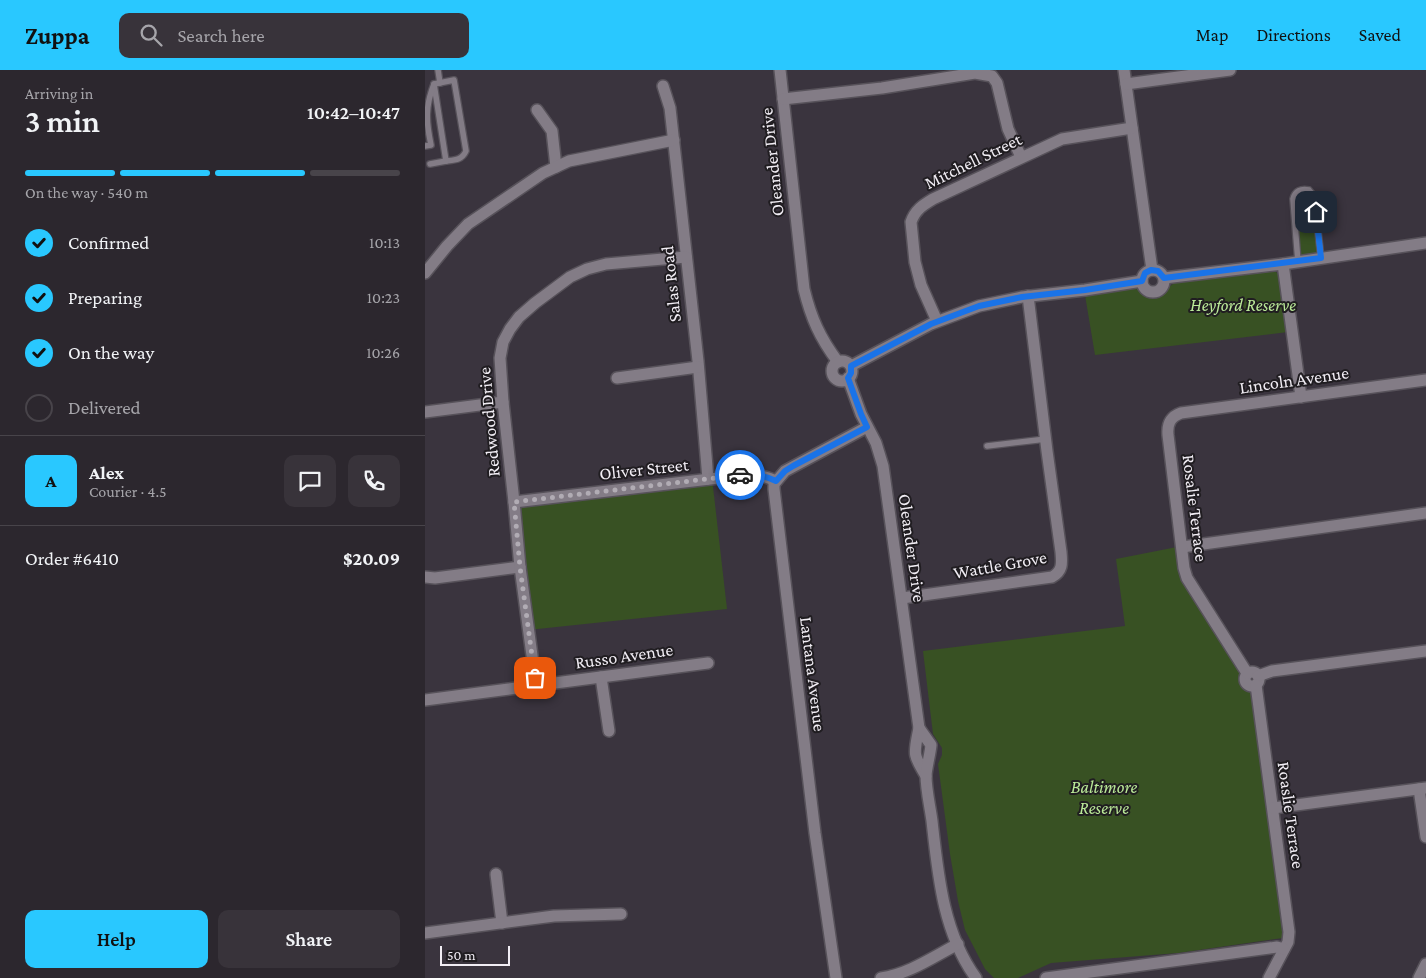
<!DOCTYPE html>
<html lang="en">
<head>
<meta charset="utf-8">
<style>
	body { margin:0; font-family:"Crimson Pro",serif; background:#38333a; color:#f1f3f6; height:100vh; display:flex; flex-direction:column; font-size:19px; white-space:nowrap }
	* { box-sizing:border-box; margin:0 }
	p { font-size:16px; color:#a6a5aa }
	.icon { flex:none; width:28px; height:28px; fill:none; stroke:currentColor; stroke-width:2; stroke-linecap:round; stroke-linejoin:round }
	.map { position:relative; flex:1; overflow:hidden }
	.side { display:flex; flex-direction:column; background:#2c272e; width:425px }
	.side>* { flex:none }
	.scale { position:absolute; left:15px; bottom:12px; width:70px; box-sizing:border-box; padding-left:5px; border:2px solid #f1edf4; border-top:0; font-size:14px; line-height:18px; white-space:nowrap; color:#f1edf4; -webkit-text-stroke:4px #201d21; paint-order:stroke }
	.pin { position:absolute; display:grid; place-items:center; width:42px; height:42px; color:#fff; margin:-21px; border-radius:10px; box-shadow:0 2px 8px #0006 }
	.courier { position:absolute; display:grid; place-items:center; width:50px; height:50px; margin:-25px; border:4px solid #1a73e8; border-radius:50%; background:#fff; color:#222; box-shadow:0 1px 6px #0007 }
	.summary em { font-style:normal; font-weight:600 }
	.summary div { display:flex; flex-direction:column-reverse }
	.summary { display:flex; align-items:center; justify-content:space-between; height:85px; padding:0 25px }
	h1 { font-size:32px; font-weight:600; line-height:38px }
	.bar { display:grid; grid-template-columns:repeat(4,1fr); gap:8px 5px; align-content:center; height:60px; padding:0 25px }
	.bar i { height:6px; border-radius:4px; background:#48444a }
	.bar .current { background:#29c8ff }
	.bar p { grid-column:span 4 }
	.line { display:flex; align-items:center; gap:12px; padding:0 25px; border-top:1px solid #48444a }
	.line div { flex:1 }
	.round { display:grid; place-items:center; flex:none; width:52px; height:52px; border-radius:10px; background:#38333a }
	ol { padding:0 25px; list-style:none }
	li { display:flex; align-items:center; gap:15px; height:55px }
	li p { margin-inline-start:auto }
	li .icon { padding:5px; border-radius:50%; background:#29c8ff; color:#111; stroke-width:4 }
	li:last-child { color:#a6a5aa }
	li i { width:28px; height:28px; border:2px solid #48444a; border-radius:50% }
	.primary-button { display:flex; gap:10px; margin-top:auto; padding:10px 25px }
	.primary-button a { flex:1; height:58px; border-radius:10px; background:#29c8ff; color:#111; font-size:20px; font-weight:600; line-height:58px; text-align:center }
	.primary-button a+a { background:#38333a; color:#f1f3f6 }
	header { display:flex; align-items:center; gap:30px; box-sizing:border-box; height:70px; padding:0 25px; background:#29c8ff; color:#111 }
	header strong { font-size:24px }
	nav { display:flex; gap:28px; margin-inline-start:auto; font-size:18px }
	.search { width:350px; height:45px; background:#38333a; display:flex; align-items:center; gap:12px; box-sizing:border-box; padding:0 18px; border-radius:10px; color:#a6a5aa; font-size:19px }
	main { display:flex; flex:1; min-height:0 }
	.map>svg:first-child { display:block }
	.green { fill:#385123 }
	.lines { fill:none; stroke-linecap:round; stroke-linejoin:round }
	.lane-casing { stroke:#57525a; stroke-width:8 }
	.street-casing { stroke:#57525a; stroke-width:14 }
	.lane { stroke:#837c86; stroke-width:5.5 }
	.street { stroke:#837c86; stroke-width:11 }
	.done { stroke:#b1acb4; stroke-width:5; stroke-dasharray:0 9 }
	.route { stroke:#1a73e8; stroke-width:6 }
	.labels { text-anchor:middle; stroke-width:4; stroke-linejoin:round; paint-order:stroke }
	.street-label { font-size:18px; fill:#f1edf4; stroke:#201d21 }
	.park-label { font-size:18px; font-style:italic; fill:#bae998; stroke:#201d21 }
</style>
</head>
<body>
<header>
<strong>Zuppa</strong>
<div class="search"><svg class="icon" aria-label="search" viewBox="0 0 24 24"><circle cx="10" cy="10" r="6"/><path d="M15 15l6 6"/></svg>Search here</div>
<nav><a>Map</a><a>Directions</a><a>Saved</a></nav>
</header>
<main>
<section class="side">
<div class="summary"><div><h1>3 min</h1><p>Arriving in</p></div><em>10:42–10:47</em></div>
<div class="bar"><i class="current"></i><i class="current"></i><i class="current"></i><i></i><p>On the way · 540 m</p></div>
<ol>
<li><svg class="icon" aria-label="check" viewBox="0 0 24 24"><path d="M5 12l5 5 9-10"/></svg>Confirmed<p>10:13</p></li>
<li><svg class="icon" aria-label="check" viewBox="0 0 24 24"><path d="M5 12l5 5 9-10"/></svg>Preparing<p>10:23</p></li>
<li><svg class="icon" aria-label="check" viewBox="0 0 24 24"><path d="M5 12l5 5 9-10"/></svg>On the way<p>10:26</p></li>
<li><i></i>Delivered</li>
</ol>
<div class="line" style="height:90px"><b class="round" style="background:#29c8ff;color:#111">A</b><div><b>Alex</b><p>Courier · 4.5</p></div><a class="round"><svg class="icon" aria-label="chat" viewBox="0 0 24 24"><path d="M4 5h16v11H9l-5 4z"/></svg></a><a class="round"><svg class="icon" aria-label="phone" viewBox="0 0 24 24"><path d="M5 4h4l2 5-3 2q2 4 5 5l2-3 5 2v4C11 20 4 13 5 4z"/></svg></a></div>
<div class="line" style="height:65px"><div>Order #6410</div><b>$20.09</b></div>
<div class="primary-button"><a>Help</a><a>Share</a></div>
</section>
<div class="map">
<svg width="1001" height="908" viewBox="0 0 1001 908">
	<rect width="100%" height="100%" fill="#3a343e"/>
	<g class="green">
		<path d="M 871,122 L 887,122 L 896,188 L 873,192 L 869,126 Z"/>
		<path d="M 844,199 L 850,201 L 855,206 L 863,262 L 670,285 L 660,225 L 710,218 L 714,218 L 724,225 L 732,225 L 751,212 Z"/>
		<path d="M 287,408 L 302,539 L 103,560 L 89,432 Z"/>
		<path d="M 752,477 L 817,604 C 816,614 821,616 827,623 L 858,868 L 753,883 L 626,893 L 593,908 L 569,908 L 560,899 L 540,860 L 533,831 L 525,784 L 513,694 L 517,685 L 517,678 L 508,664 L 498,581 L 700,556 L 691,489 Z"/>
	</g>
	<g class="lines">
		<g class="lane-casing">
			<g id="lane">
				<path d="M 13,0 L 15,13"/>
				<path d="M 29,10 L 41,81 C 37,90 30,90 21,91 L 9,14 Z"/>
				<path d="M 0,76 L 6,75 C 1,51 0,37 9,14"/>
				<path d="M 5,94 L 21,91"/>
				<path d="M 873,192 L 868,129 C 870,121 876,118 884,120 L 889,126 L 896,188"/>
				<path d="M 562,376 L 621,369"/>
			</g>
		</g>
		<g class="street-casing">
			<g id="street">
				<path d="M 355,0 L 379,219 C 386,248 395,268 413,292"/>
				<path d="M 699,0 L 727,200"/>
				<path d="M 701,14 L 805,0"/>
				<path d="M 238,16 L 245,38 L 273,291 L 283,409"/>
				<path d="M 358,29 L 457,18 L 550,3 L 567,6 L 572,13 L 583,59 L 596,87"/>
				<path d="M 112,40 L 127,61 L 131,97"/>
				<path d="M 858,194 L 876,327"/>
				<circle cx="728" cy="211" r="11"/>
				<path d="M 0,203 L 22,176 L 43,154 L 118,103 L 144,91 L 249,70"/>
				<path d="M 739,208 L 858,194 L 1001,173"/>
				<path d="M 512,251 L 496,215 L 490,192 L 486,152 C 490,140 498,135 508,129 L 637,69 L 707,58"/>
				<circle cx="417" cy="301" r="10"/>
				<path d="M 426,296 L 506,254 L 554,236 L 597,227 L 660,220 L 717,211"/>
				<path d="M 192,308 L 273,297"/>
				<path d="M 423,308 L 436,344 L 451,373 L 458,396 L 494,658 C 489,684 487,683 501,706"/>
				<path d="M 0,342 L 78,332"/>
				<path d="M 89,432 L 319,405 C 332,404 340,406 351,411"/>
				<path d="M 757,477 L 1001,443"/>
				<path d="M 0,507 L 10,508 L 95,497"/>
				<path d="M 477,528 L 627,507 C 638,501 637,493 636,482 L 622,381 L 603,226"/>
				<circle cx="827" cy="609" r="7"/>
				<path d="M 822,603 L 762,508 L 759,498 L 743,365 C 742,354 745,347 756,343 L 1001,310"/>
				<path d="M 833,606 L 847,601 L 1001,581"/>
				<path d="M 176,607 L 184,661"/>
				<path d="M 111,615 L 95,497 L 89,432 L 78,332 L 75,288 L 78,272 L 85,259 L 94,247 L 110,233 L 145,207 L 162,199 L 181,194 L 261,187"/>
				<path d="M 831,615 L 864,862 L 863,872 L 844,908"/>
				<path d="M 0,630 L 283,593"/>
				<path d="M 494,658 L 506,675 C 505,685 502,695 501,705 C 501,720 505,736 507,751 C 513,805 518,863 551,908"/>
				<path d="M 994,719 L 1001,767"/>
				<path d="M 848,738 L 1001,718"/>
				<path d="M 71,804 L 77,853"/>
				<path d="M 0,863 L 129,846 L 196,844"/>
				<path d="M 411,908 L 390,763 L 349,419 L 349,414 L 360,401 L 442,357"/>
				<path d="M 456,908 C 484,904 508,887 533,874"/>
				<path d="M 621,908 L 852,877 L 859,879"/>
				<path d="M 994,908 L 1001,894"/>
			</g>
		</g>
		<use href="#lane" class="lane"/>
		<use href="#street" class="street"/>
	</g>
	<g class="lines">
		<path class="done" d="M 110,608 L 95,497 L 89,432 L 315,405"/>
		<path class="route" d="M 315,405 C 329,404 339,405 351,411 L 360,401 L 368,396 L 442,357 L 436,344 L 423,308 L 426,303 L 426,296 L 506,254 L 554,236 L 597,227 L 660,220 L 717,211 L 720,203 L 726,200 L 733,201 L 739,208 L 896,188 L 891,142"/>
	</g>
	<g class="labels">
		<g class="street-label">
			<text transform="translate(548 91) rotate(-26)" y="6">Mitchell Street</text>
			<text transform="translate(347 92) rotate(-96)" y="6">Oleander Drive</text>
			<text transform="translate(246 214) rotate(-96)" y="6">Salas Road</text>
			<text transform="translate(869 310) rotate(-8)" y="6">Lincoln Avenue</text>
			<text transform="translate(64 352) rotate(-95)" y="6">Redwood Drive</text>
			<text transform="translate(219 399) rotate(-6)" y="6">Oliver Street</text>
			<text transform="translate(770 438) rotate(83)" y="6">Rosalie Terrace</text>
			<text transform="translate(487 478) rotate(82)" y="6">Oleander Drive</text>
			<text transform="translate(575 495) rotate(-10)" y="6">Wattle Grove</text>
			<text transform="translate(199 586) rotate(-8)" y="6">Russo Avenue</text>
			<text transform="translate(388 604) rotate(83)" y="6">Lantana Avenue</text>
			<text transform="translate(866 745) rotate(82)" y="6">Roaslie Terrace</text>
		</g>
		<g class="park-label">
			<text x="818" y="241">Heyford Reserve</text>
			<text x="679" y="723">Baltimore<tspan x="679" dy="21">Reserve</tspan></text>
		</g>
	</g>
</svg>
<div class="scale">50 m</div>
<div class="pin" style="left:110px;top:608px;background:#ea580c"><svg class="icon" aria-label="bag" viewBox="0 0 24 24"><path d="M5 8h14l-1 12H6zM9 8a3 3 0 0 1 6 0"/></svg></div>
<div class="pin" style="left:891px;top:142px;background:#1f2937"><svg class="icon" aria-label="home" viewBox="0 0 24 24"><path d="M3 11l9-7 9 7M6 9v11h12V9"/></svg></div>
<div class="courier" style="left:315px;top:405px"><svg class="icon" aria-label="car" viewBox="0 0 24 24"><path d="M5 17H2v-5l4-1 3-4h7l3 4 3 1v5h-3M9 17h6M6 11h13"/><circle cx="7" cy="17" r="2"/><circle cx="17" cy="17" r="2"/></svg></div>
</div>
</main>
</body>
</html>
